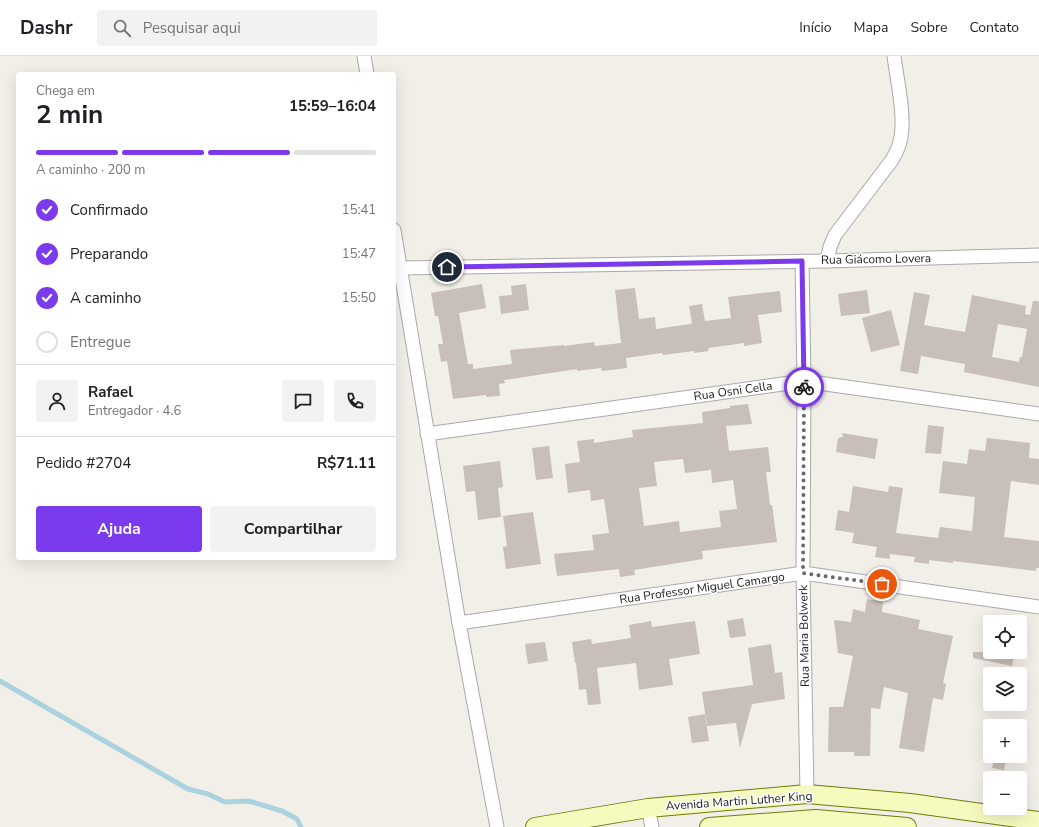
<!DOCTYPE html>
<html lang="pt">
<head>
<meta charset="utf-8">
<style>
	body { margin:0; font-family:"Nunito Sans",sans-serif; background:#f2f2f2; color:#202124; height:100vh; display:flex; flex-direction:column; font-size:15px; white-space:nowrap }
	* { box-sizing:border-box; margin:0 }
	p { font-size:13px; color:#757577 }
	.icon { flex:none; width:22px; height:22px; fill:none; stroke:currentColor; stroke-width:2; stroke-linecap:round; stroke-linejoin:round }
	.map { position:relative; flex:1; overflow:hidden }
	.sheet { position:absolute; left:16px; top:16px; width:380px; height:488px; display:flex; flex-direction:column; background:#fff; border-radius:4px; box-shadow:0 4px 16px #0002 }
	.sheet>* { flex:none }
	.fabs { position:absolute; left:983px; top:559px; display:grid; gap:8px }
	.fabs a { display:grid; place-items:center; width:44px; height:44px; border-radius:4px; background:#fff; box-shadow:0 4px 16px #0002; font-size:20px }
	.pin { position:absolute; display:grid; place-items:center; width:34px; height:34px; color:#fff; margin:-17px; border:2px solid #fff; border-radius:50%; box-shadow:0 1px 4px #0007 }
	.courier { position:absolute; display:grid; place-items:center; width:40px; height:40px; margin:-20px; border:3px solid #7c3aed; border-radius:50%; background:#fff; color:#222; box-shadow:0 1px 5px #0007 }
	.summary em { font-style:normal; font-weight:700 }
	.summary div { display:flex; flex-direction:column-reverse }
	.summary { display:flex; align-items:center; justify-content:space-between; height:68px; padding:0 20px }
	h1 { font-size:26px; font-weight:700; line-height:30px }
	.bar { display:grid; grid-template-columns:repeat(4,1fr); gap:6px 4px; align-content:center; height:48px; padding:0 20px }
	.bar i { height:5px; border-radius:3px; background:#e0e0e0 }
	.bar .on { background:#7c3aed }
	.bar p { grid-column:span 4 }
	.line { display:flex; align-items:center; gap:10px; padding:0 20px; border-top:1px solid #e0e0e0 }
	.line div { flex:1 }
	.round { display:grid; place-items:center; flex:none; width:42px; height:42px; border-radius:4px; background:#f2f2f2 }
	ol { padding:0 20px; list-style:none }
	li { display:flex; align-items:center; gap:12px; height:44px }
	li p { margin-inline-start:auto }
	li .icon { padding:4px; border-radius:50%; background:#7c3aed; color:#fff; stroke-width:4 }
	li:last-child { color:#757577 }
	li i { width:22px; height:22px; border:2px solid #e0e0e0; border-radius:50% }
	.cta { display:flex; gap:8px; margin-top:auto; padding:8px 20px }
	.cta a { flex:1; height:46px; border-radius:4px; background:#7c3aed; color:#fff; font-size:16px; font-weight:700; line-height:46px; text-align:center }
	.cta a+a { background:#f2f2f2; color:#202124 }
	header { display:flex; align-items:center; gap:24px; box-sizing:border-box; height:56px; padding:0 20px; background:#fff; border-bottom:1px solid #e0e0e0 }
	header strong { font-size:19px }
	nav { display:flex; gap:22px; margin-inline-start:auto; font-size:14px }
	.search { width:280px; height:36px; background:#f2f2f2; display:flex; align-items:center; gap:10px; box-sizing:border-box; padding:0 14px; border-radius:4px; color:#757577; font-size:15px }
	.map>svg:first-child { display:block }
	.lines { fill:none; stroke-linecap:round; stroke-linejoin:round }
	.stream { stroke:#aad3df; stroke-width:5 }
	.building { fill:#c7bfb8; fill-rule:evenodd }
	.minor-casing { stroke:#a9a9a9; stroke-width:15 }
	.secondary-casing { stroke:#707d05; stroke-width:20 }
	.minor { stroke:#fff; stroke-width:13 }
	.secondary { stroke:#f7fabf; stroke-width:18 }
	.done { stroke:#6b6a68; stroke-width:4; stroke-dasharray:0 7.2 }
	.route { stroke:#7c3aed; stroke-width:5 }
	.labels { text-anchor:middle; stroke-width:3; stroke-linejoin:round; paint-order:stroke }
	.street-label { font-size:12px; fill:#222; stroke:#fff }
</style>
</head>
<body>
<header>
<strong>Dashr</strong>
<div class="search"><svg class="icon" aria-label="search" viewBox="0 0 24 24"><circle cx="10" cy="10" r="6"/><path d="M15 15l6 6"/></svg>Pesquisar aqui</div>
<nav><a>Início</a><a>Mapa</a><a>Sobre</a><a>Contato</a></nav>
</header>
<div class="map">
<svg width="1039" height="771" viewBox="0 0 1039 771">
	<rect width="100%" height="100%" fill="#f2efe9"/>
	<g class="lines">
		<path class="stream" d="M 0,625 L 188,733 L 208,738 L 225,746 L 249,745 L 282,755 L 297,763 L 301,771"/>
	</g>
	<g class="building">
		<path d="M 482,228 L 486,252 L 459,257 L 468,308 L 473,308 L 473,313 L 512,308 L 510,294 L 564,289 L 564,290 L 594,286 L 595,290 L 621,287 L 615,234 L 635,232 L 639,263 L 655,261 L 656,273 L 690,268 L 692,267 L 689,250 L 702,248 L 705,265 L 731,262 L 728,241 L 780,235 L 782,256 L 758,259 L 762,287 L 744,290 L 744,287 L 708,292 L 709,295 L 694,297 L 694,295 L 663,299 L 662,297 L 626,302 L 627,312 L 602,315 L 601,312 L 577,315 L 577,313 L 504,324 L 505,327 L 499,328 L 500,340 L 486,341 L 486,339 L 453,343 L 447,305 L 441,306 L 438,288 L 443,288 L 438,260 L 435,260 L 431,237 Z"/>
		<path d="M 526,228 L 529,254 L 501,258 L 499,240 L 512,239 L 511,230 Z"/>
		<path d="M 867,234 L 870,257 L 841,260 L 838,238 Z"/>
		<path d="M 914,236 L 930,239 L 924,269 L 965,276 L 972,239 L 1026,250 L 1025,258 L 1030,259 L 1033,245 L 1039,245 L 1039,331 L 964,316 L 965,308 L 921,300 L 918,318 L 900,315 ZM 998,268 L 1027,273 L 1022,301 L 1020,301 L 1019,306 L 992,301 Z"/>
		<path d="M 891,254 L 900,289 L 871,296 L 862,262 Z"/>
		<path d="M 748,348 L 752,368 L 726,370 L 729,395 L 768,391 L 771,416 L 766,416 L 770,449 L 772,449 L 777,486 L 702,495 L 703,503 L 634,514 L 635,519 L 620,521 L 619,513 L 557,520 L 554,498 L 594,494 L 592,479 L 609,477 L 604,443 L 591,445 L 590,434 L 568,437 L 565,408 L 580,406 L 577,385 L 594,383 L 594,387 L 633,381 L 632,374 L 703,367 L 702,356 L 730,352 L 730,350 ZM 683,403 L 685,417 L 711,414 L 712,427 L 733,424 L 737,453 L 719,455 L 721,471 L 680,476 L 679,465 L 644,470 L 639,432 L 657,430 L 654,406 Z"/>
		<path d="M 928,369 L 944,371 L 941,398 L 925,397 Z"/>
		<path d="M 842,377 L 878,383 L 875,403 L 836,396 L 838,382 L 843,381 Z"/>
		<path d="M 987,382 L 1030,387 L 1029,402 L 1039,403 L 1039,429 L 1011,425 L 1004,481 L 1039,485 L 1039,512 L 1036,512 L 1036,515 L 953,505 L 953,507 L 929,504 L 929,508 L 914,506 L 915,501 L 890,498 L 890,503 L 875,501 L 877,491 L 852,487 L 854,477 L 835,474 L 838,454 L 849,456 L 853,430 L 888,436 L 889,430 L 903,432 L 896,477 L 938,482 L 940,471 L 972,475 L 975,441 L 939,437 L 943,405 L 967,408 L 969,393 L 985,395 Z"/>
		<path d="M 549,390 L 553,422 L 536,424 L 532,392 Z"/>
		<path d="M 500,405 L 503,431 L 498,432 L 501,461 L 478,464 L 475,435 L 466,436 L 463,410 Z"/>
		<path d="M 533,456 L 541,508 L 506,513 L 503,491 L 507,490 L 503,460 Z"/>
		<path d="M 867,543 L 883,546 L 882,556 L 920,564 L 918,573 L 953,580 L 943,627 L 946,628 L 943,644 L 933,642 L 924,696 L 899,692 L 908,637 L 884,631 L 880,653 L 871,652 L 870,700 L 854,700 L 854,696 L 828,696 L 829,651 L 843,651 L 853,600 L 838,597 L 834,564 L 851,566 L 853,553 L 865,556 Z"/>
		<path d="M 743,562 L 746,580 L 730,582 L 727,565 Z"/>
		<path d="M 651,565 L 652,571 L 695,565 L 700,598 L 669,603 L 673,629 L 651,632 L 639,634 L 636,607 L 597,612 L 601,648 L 588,649 L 586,633 L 579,634 L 576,607 L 575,607 L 572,586 L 591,583 L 592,588 L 631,582 L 629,569 Z"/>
		<path d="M 545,586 L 548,605 L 528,608 L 525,588 Z"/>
		<path d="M 771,588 L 775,617 L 782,616 L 785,643 L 752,648 L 740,692 L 736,667 L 707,670 L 702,636 L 753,629 L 748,592 Z"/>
		<path d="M 973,596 L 1015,596 L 1012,610 L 973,602 Z"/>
		<path d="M 705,658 L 709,685 L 692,687 L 688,661 Z"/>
		<path d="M 995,700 L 1007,700 L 1004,714 L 992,712 Z"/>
	</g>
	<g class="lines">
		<g class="minor-casing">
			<g id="minor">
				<path d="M 364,0 L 367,18"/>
				<path d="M 394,174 L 459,567 L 497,771"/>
				<path d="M 802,205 L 804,325 L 803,517 L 807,738"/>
				<path d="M 827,205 L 830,191 L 835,179 L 892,104 C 896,97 900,90 901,81 C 905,58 897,24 894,0"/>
				<path d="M 400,212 L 827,205 L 1039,199"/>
				<path d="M 427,378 L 804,325 L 1039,358"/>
				<path d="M 459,567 L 803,517 L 1039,551"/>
				<path d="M 648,752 L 652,771"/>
			</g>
		</g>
		<g class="secondary-casing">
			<g id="secondary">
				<path d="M 535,771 L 648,752 L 807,738 L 910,747 L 1039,765"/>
				<path d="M 709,771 L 816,763 L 907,771"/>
			</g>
		</g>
		<use href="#minor" class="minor"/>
		<use href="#secondary" class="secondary"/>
	</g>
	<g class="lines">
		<path class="done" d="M 804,331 L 803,517 L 882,528"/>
		<path class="route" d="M 447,211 L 802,205 L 804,331"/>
	</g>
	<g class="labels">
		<g class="street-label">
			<text transform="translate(876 203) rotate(-1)" y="4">Rua Giácomo Lovera</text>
			<text transform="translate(733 335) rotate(-8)" y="4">Rua Osni Cella</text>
			<text transform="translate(702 532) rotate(-8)" y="4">Rua Professor Miguel Camargo</text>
			<text transform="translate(804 580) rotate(-91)" y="4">Rua Maria Bolwerk</text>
			<text transform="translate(739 745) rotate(-4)" y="4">Avenida Martin Luther King</text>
		</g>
	</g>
</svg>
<div class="fabs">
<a><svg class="icon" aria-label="locate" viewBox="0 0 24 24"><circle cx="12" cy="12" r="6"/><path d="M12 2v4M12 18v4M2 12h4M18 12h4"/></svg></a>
<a><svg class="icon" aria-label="layers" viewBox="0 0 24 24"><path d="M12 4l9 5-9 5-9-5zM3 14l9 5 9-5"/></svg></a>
<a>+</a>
<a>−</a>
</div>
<div class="pin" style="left:882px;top:528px;background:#ea580c"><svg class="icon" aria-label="bag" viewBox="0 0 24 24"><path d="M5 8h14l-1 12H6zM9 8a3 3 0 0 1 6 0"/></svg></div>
<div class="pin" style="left:447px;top:211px;background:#1f2937"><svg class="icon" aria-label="home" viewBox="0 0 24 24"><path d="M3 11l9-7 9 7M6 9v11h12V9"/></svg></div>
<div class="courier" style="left:804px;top:331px"><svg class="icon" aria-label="bike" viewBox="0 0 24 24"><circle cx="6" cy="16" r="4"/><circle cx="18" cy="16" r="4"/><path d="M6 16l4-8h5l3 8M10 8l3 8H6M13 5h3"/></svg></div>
<section class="sheet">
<div class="summary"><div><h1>2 min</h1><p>Chega em</p></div><em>15:59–16:04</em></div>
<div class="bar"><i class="on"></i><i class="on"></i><i class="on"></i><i></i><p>A caminho · 200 m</p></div>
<ol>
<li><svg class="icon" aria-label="check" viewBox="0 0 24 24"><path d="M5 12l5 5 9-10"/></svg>Confirmado<p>15:41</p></li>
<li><svg class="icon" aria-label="check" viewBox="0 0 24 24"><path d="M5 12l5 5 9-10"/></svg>Preparando<p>15:47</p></li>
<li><svg class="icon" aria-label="check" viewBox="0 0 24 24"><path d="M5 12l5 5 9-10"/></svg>A caminho<p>15:50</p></li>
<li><i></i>Entregue</li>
</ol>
<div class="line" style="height:72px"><a class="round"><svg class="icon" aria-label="person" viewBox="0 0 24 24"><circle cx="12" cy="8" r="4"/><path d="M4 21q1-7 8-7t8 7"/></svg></a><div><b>Rafael</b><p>Entregador · 4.6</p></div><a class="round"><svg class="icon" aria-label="chat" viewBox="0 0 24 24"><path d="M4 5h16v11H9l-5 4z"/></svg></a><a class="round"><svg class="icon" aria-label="phone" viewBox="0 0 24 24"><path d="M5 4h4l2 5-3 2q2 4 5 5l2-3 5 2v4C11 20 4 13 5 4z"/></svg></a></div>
<div class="line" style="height:52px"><div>Pedido #2704</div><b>R$71.11</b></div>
<div class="cta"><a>Ajuda</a><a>Compartilhar</a></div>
</section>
</div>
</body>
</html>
